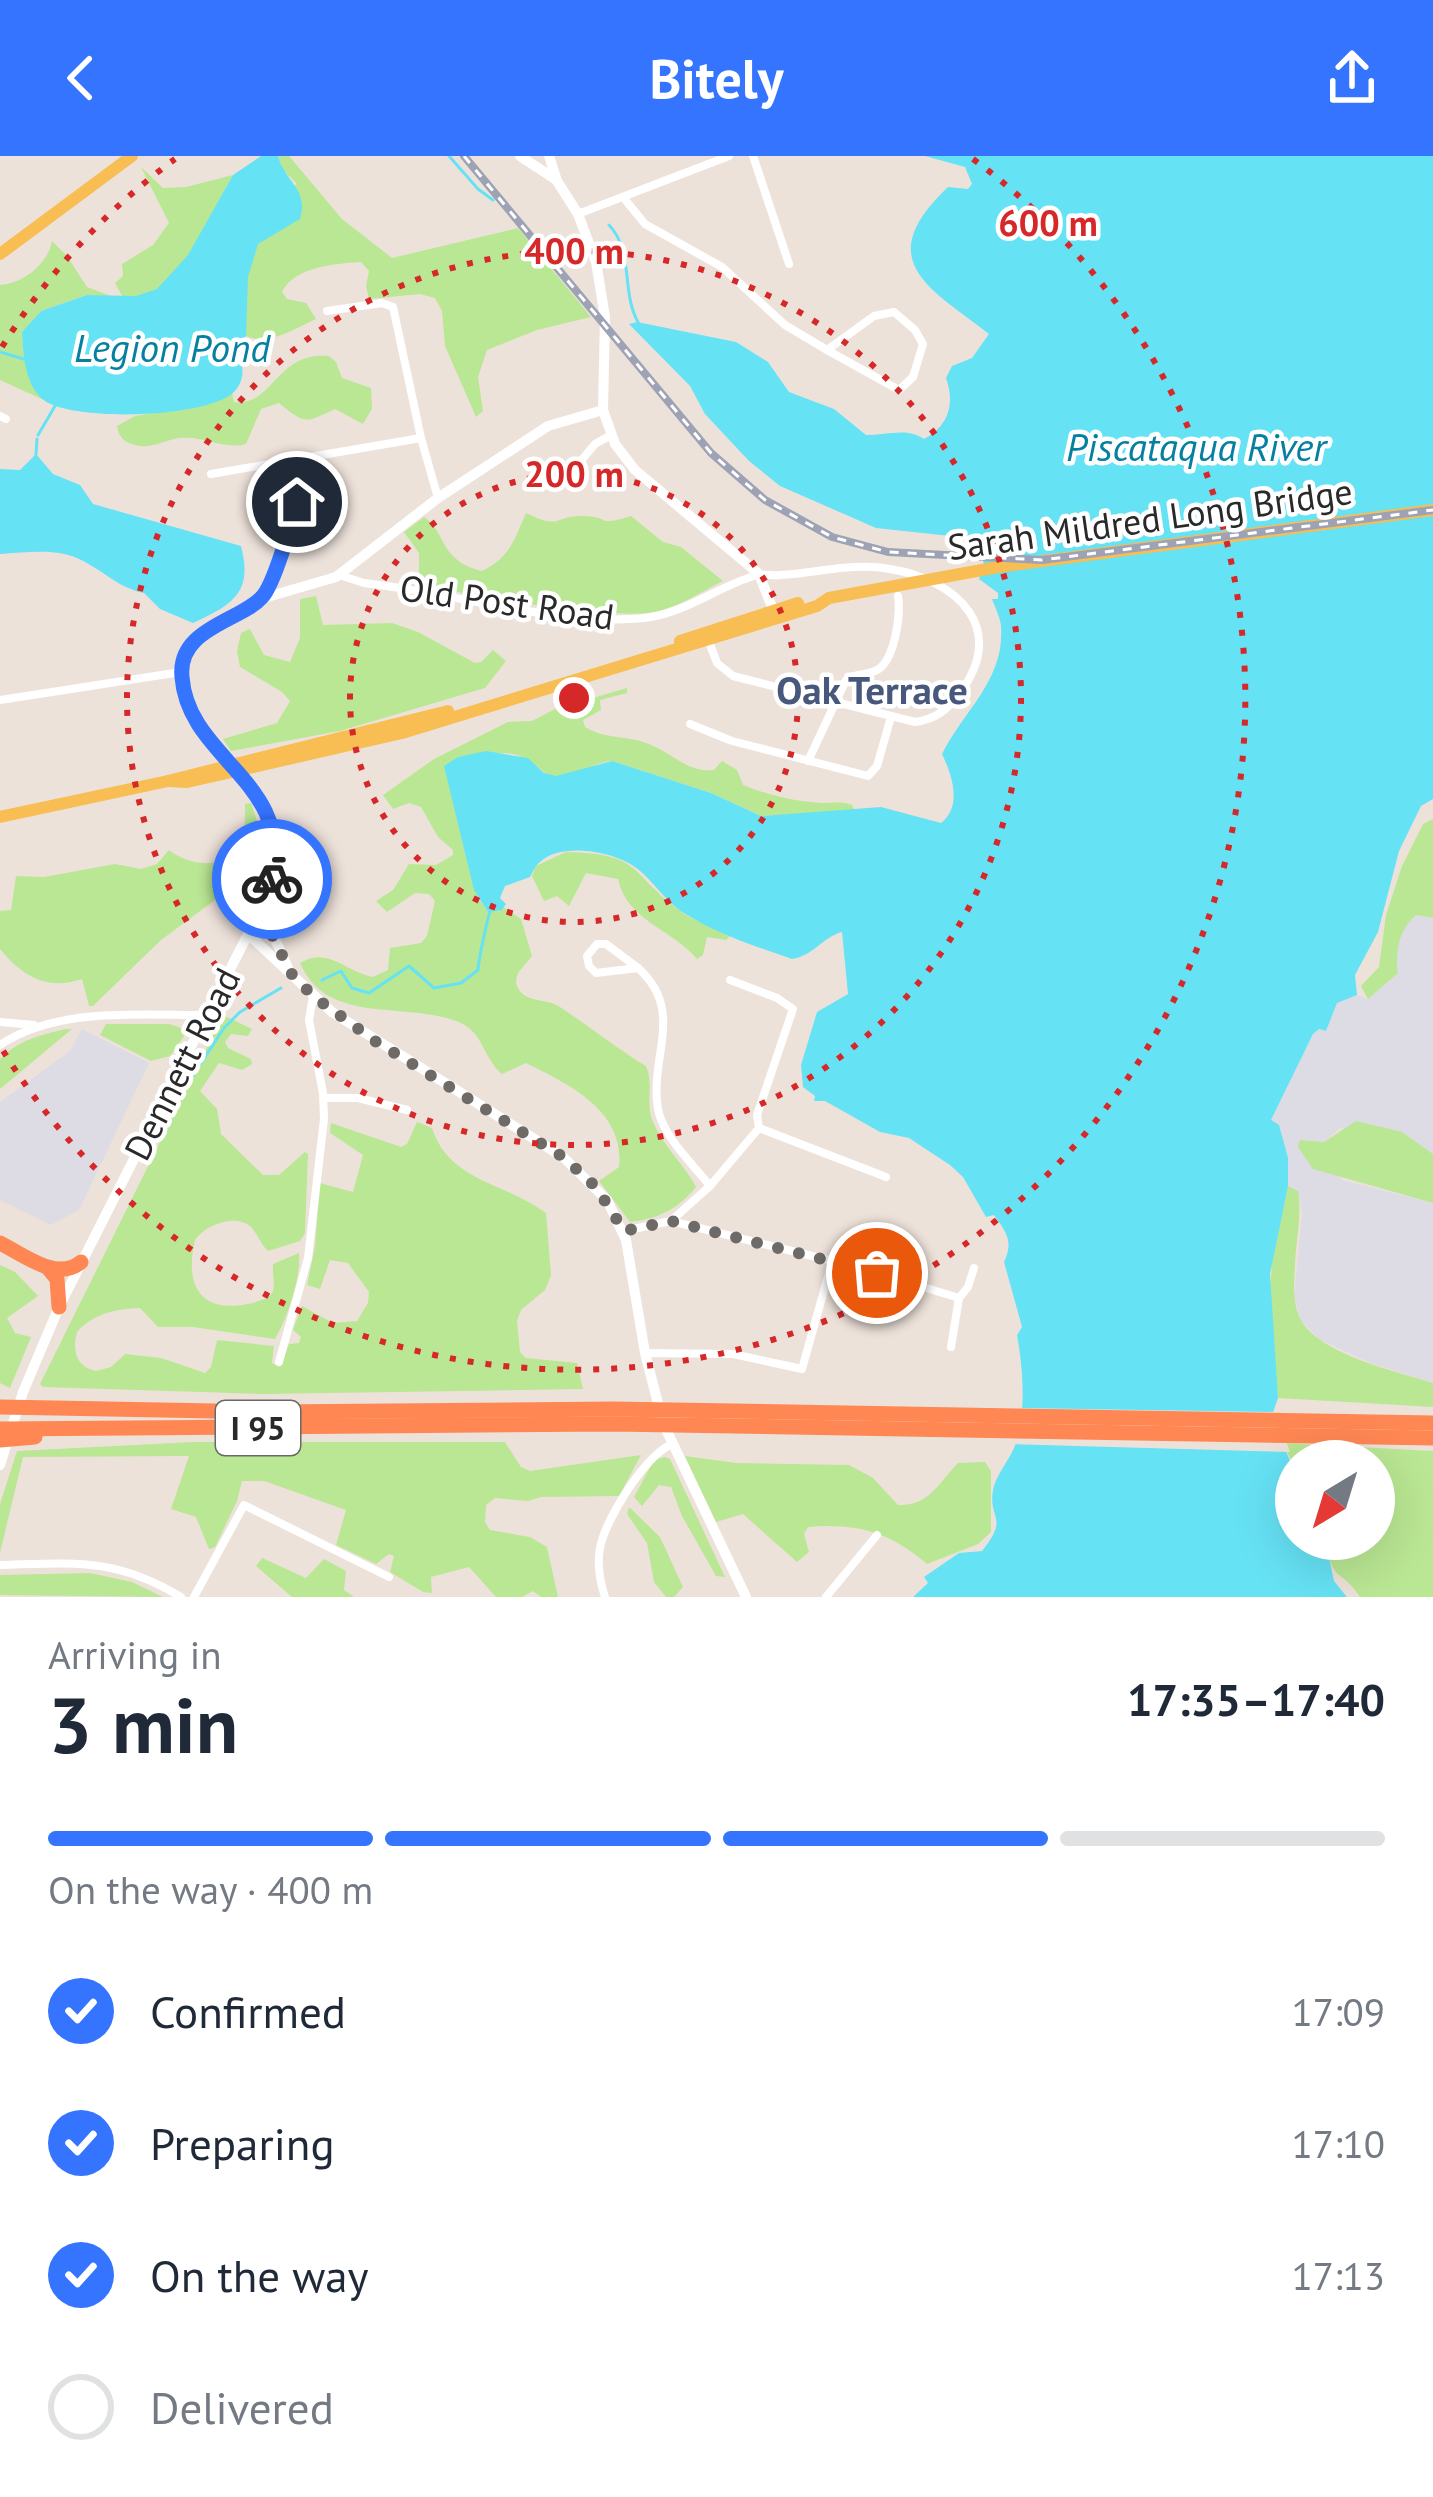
<!DOCTYPE html>
<html lang="en">
<head>
<meta charset="utf-8">
<style>
	body { margin:0; font-family:"PT Sans",sans-serif; background:#f6f6f7; color:#1f2937; height:100vh; display:flex; flex-direction:column; font-size:45px; white-space:nowrap }
	* { box-sizing:border-box; margin:0 }
	p { font-size:39px; color:#747a83 }
	.icon { flex:none; width:66px; height:66px; fill:none; stroke:currentColor; stroke-width:2; stroke-linecap:round; stroke-linejoin:round }
	.map { position:relative; height:1441px; overflow:hidden }
	.details { display:flex; flex-direction:column; background:#fff; flex:1 }
	.details>* { flex:none }
	.needle { width:78px; rotate:218deg }
	.controls { position:absolute; left:1275px; top:1284px; display:grid; gap:24px }
	.controls a { display:grid; place-items:center; width:120px; height:120px; border-radius:50%; background:#fff; box-shadow:0 12px 48px #0002; font-size:60px }
	.pin { position:absolute; display:grid; place-items:center; width:102px; height:102px; color:#fff; margin:-51px; border:6px solid #fff; border-radius:50%; box-shadow:0 3px 12px #0007 }
	.courier { position:absolute; display:grid; place-items:center; width:120px; height:120px; margin:-60px; border:9px solid #3574ff; border-radius:50%; background:#fff; color:#222; box-shadow:0 3px 15px #0007 }
	.overview em { font-style:normal; font-weight:800 }
	.overview div { display:flex; flex-direction:column-reverse }
	.overview { display:flex; align-items:center; justify-content:space-between; height:204px; padding:0 48px }
	h1 { font-size:78px; font-weight:800; line-height:90px }
	.bar { display:grid; grid-template-columns:repeat(4,1fr); gap:18px 12px; align-content:center; height:144px; padding:0 48px }
	.bar i { height:15px; border-radius:9px; background:#e0e1e3 }
	.bar .on { background:#3574ff }
	.bar p { grid-column:span 4 }
	ol { padding:0 48px; list-style:none }
	li { display:flex; align-items:center; gap:36px; height:132px }
	li p { margin-inline-start:auto }
	li .icon { padding:12px; border-radius:50%; background:#3574ff; color:#fff; stroke-width:4 }
	li:last-child { color:#747a83 }
	li i { width:66px; height:66px; border:6px solid #e0e1e3; border-radius:50% }
	header { display:flex; justify-content:space-between; align-items:center; height:156px; padding:0 48px; background:#3574ff; color:#fff; font-size:54px; font-weight:800 }
	.map>svg:first-child { display:block }
	.industrial { fill:#dddbe4 }
	.green { fill:#bae793 }
	.water { fill:#66e2f5 }
	.pier { fill:#ede2da }
	.lines { fill:none; stroke-linecap:round; stroke-linejoin:round }
	.stream { stroke:#66e2f5; stroke-width:3 }
	.street { stroke:#fff; stroke-width:8 }
	.secondary { stroke:#fff; stroke-width:10 }
	.primary { stroke:#f8bd53; stroke-width:12 }
	.highway { stroke:#ff8753; stroke-width:15 }
	.rail-casing { stroke:#9da3b5; stroke-width:8 }
	.rail { stroke:#fff; stroke-width:3; stroke-dasharray:9; stroke-linecap:butt }
	.done { stroke:#6e6a67; stroke-width:12; stroke-dasharray:0 21.6 }
	.route { stroke:#3574ff; stroke-width:15 }
	.ring { fill:none; stroke:#d62828; stroke-width:6; stroke-dasharray:6 12 }
	.labels { text-anchor:middle; stroke-width:9; stroke-linejoin:round; paint-order:stroke }
	.shield { fill:#fff; stroke:#696969; stroke-width:3 }
	.shield-label { font-size:33px; font-weight:bold; fill:#292929 }
	.street-label { font-size:36px; fill:#292929; stroke:#fff }
	.water-label { font-size:39px; font-style:italic; fill:#0680a1; stroke:#fff }
	.neighbourhood-label { font-size:39px; font-weight:bold; fill:#47587c; stroke:#fff }
	.centre { fill:#d62828; stroke:#fff; stroke-width:6 }
	.ring-label { font-size:36px; text-anchor:middle; font-weight:bold; fill:#d62828; stroke:#fff; stroke-width:9; stroke-linejoin:round; paint-order:stroke }
</style>
</head>
<body>
<header><svg class="icon" aria-label="back" viewBox="0 0 24 24"><path d="M15 5l-7 7 7 7"/></svg>Bitely<svg class="icon" aria-label="share" viewBox="0 0 24 24"><path d="M12 15V3M7 8l5-5 5 5M5 13v7h14v-7"/></svg></header>
<div class="map">
<svg width="1433" height="1441" viewBox="0 0 1433 1441">
	<rect width="100%" height="100%" fill="#ede2da"/>
	<g class="industrial">
		<path d="M 1416,759 L 1433,762 L 1433,998 L 1402,976 L 1340,972 L 1324,986 L 1301,984 L 1342,1024 L 1433,1047 L 1433,1227 L 1371,1207 L 1320,1184 L 1301,1165 L 1294,1141 L 1302,1059 L 1298,1035 L 1288,1030 L 1288,1002 L 1271,964 L 1313,878 L 1319,873 L 1326,875 L 1337,847 L 1357,839 L 1368,843 L 1397,818 L 1395,801 L 1405,768 Z"/>
		<path d="M 82,873 L 149,907 L 79,1054 L 51,1069 L 0,1044 L 0,946 L 70,895 Z"/>
	</g>
	<g class="green">
		<path d="M 278,0 L 289,0 L 342,63 L 392,102 L 518,72 L 591,161 L 537,174 L 487,194 L 478,221 L 483,255 L 476,261 L 445,190 L 442,155 L 435,142 L 420,138 L 369,143 L 366,130 L 369,115 L 361,106 C 335,108 295,110 282,136 L 287,143 L 306,147 L 316,163 C 294,173 269,190 246,180 L 246,149 L 221,185 L 234,246 C 274,251 275,195 329,200 L 336,206 L 342,222 L 371,232 L 372,253 L 363,268 L 335,253 C 304,268 305,268 279,247 L 261,253 L 246,288 C 223,294 205,280 181,282 C 165,283 151,294 135,289 C 123,286 119,281 117,270 L 135,260 L 184,252 L 115,127 L 123,120 L 122,108 L 153,89 L 169,67 L 141,11 L 163,32 L 186,31 L 233,19 L 197,84 L 297,28 L 282,13 Z"/>
		<path d="M 52,85 L 67,100 L 87,131 L 111,140 L 87,139 L 41,155 L 22,176 C 23,204 28,224 46,245 L 0,224 L 0,129 C 25,127 48,107 52,85 Z"/>
		<path d="M 526,357 C 562,375 554,359 584,360 C 612,361 596,371 631,360 L 663,386 L 681,391 L 723,425 C 701,436 679,451 654,456 C 618,464 452,440 419,425 L 419,397 L 404,376 L 424,361 C 447,376 438,404 482,415 C 510,402 515,382 526,357 Z"/>
		<path d="M 316,440 L 323,469 L 392,467 L 418,476 L 475,507 L 481,506 L 493,494 L 506,505 L 485,532 L 340,575 L 231,595 L 223,583 L 277,567 L 290,545 L 282,536 L 240,511 L 237,495 L 241,477 L 250,473 L 264,499 L 290,506 L 300,482 L 300,443 Z"/>
		<path d="M 627,532 L 627,537 L 600,544 L 601,554 L 583,564 L 585,571 C 606,584 630,579 651,589 C 673,598 689,617 714,614 L 722,605 L 737,614 L 743,629 C 768,639 796,646 823,647 C 834,647 841,645 852,649 L 855,655 L 761,660 L 711,637 L 612,605 C 593,606 575,622 555,620 C 543,619 540,611 530,605 C 504,588 472,602 445,610 L 479,743 L 488,756 L 505,752 L 521,763 L 532,800 C 525,810 511,819 518,832 C 525,847 547,842 560,851 C 589,870 616,892 646,910 C 654,928 645,948 653,966 C 663,990 684,1008 696,1031 C 678,1053 658,1063 630,1066 L 599,1025 L 619,1011 C 625,954 568,928 526,907 L 502,918 C 484,903 483,877 461,867 C 408,844 327,871 300,807 C 328,790 344,815 373,821 L 388,814 L 390,792 L 421,787 L 427,780 L 435,745 L 429,738 L 415,737 L 387,756 L 376,745 L 393,734 L 409,708 L 436,709 L 453,699 L 453,694 L 438,681 L 421,651 L 409,647 L 393,653 L 383,639 L 434,603 L 508,566 L 532,565 L 555,553 Z"/>
		<path d="M 251,647 L 261,677 L 261,696 L 253,716 L 161,784 L 93,850 L 89,850 L 82,823 C 47,835 22,820 0,793 L 0,755 L 11,754 L 16,720 L 44,721 L 115,708 L 141,713 L 157,708 L 169,694 C 188,709 225,716 239,688 C 246,676 245,661 245,648 Z"/>
		<path d="M 1433,663 L 1433,762 L 1416,759 C 1399,773 1395,796 1398,817 L 1368,843 L 1361,830 L 1379,811 L 1386,759 L 1402,710 L 1423,668 Z"/>
		<path d="M 566,696 C 643,698 627,715 679,754 C 694,766 714,771 731,779 L 726,784 L 707,781 L 703,799 L 697,803 C 672,773 627,765 618,723 L 586,717 L 569,750 L 557,740 L 544,745 L 532,720 L 536,710 Z"/>
		<path d="M 223,859 L 252,873 L 248,880 L 231,878 L 225,886 L 228,892 L 251,903 L 252,908 L 242,914 L 219,907 L 200,935 L 217,953 L 221,978 L 263,1019 L 279,1019 L 305,996 L 308,998 L 305,1077 L 300,1085 L 268,1095 C 261,1089 257,1077 250,1070 C 234,1057 204,1070 195,1084 C 183,1135 205,1160 256,1146 C 261,1144 269,1143 272,1137 C 276,1131 272,1116 273,1108 L 299,1097 C 301,1121 288,1161 275,1183 L 193,1171 L 158,1171 L 140,1152 C 116,1153 94,1157 77,1176 C 72,1194 76,1211 96,1215 L 111,1211 L 125,1198 L 161,1202 L 205,1217 L 211,1211 L 217,1184 L 274,1190 L 272,1207 L 280,1211 L 289,1188 L 299,1187 L 301,1181 L 293,1174 L 302,1150 L 333,1167 L 357,1165 L 368,1147 L 369,1136 L 348,1107 L 330,1104 L 320,1133 L 307,1129 L 315,1091 L 320,1027 L 353,1036 L 363,999 L 330,977 L 331,967 L 401,991 L 407,988 L 417,966 L 432,972 C 449,1026 507,1027 546,1057 L 551,1119 L 545,1134 L 521,1154 L 517,1165 L 520,1196 L 526,1202 L 577,1207 L 583,1233 L 264,1238 L 43,1231 L 40,1228 Z"/>
		<path d="M 106,868 L 170,868 L 181,872 L 184,880 L 170,900 L 151,905 L 100,879 Z"/>
		<path d="M 66,873 L 72,873 L 0,933 L 0,903 C 18,884 41,879 66,873 Z"/>
		<path d="M 1356,965 L 1402,976 L 1433,998 L 1433,1047 L 1313,1013 L 1298,991 L 1300,984 L 1324,986 Z"/>
		<path d="M 1288,1030 L 1298,1035 C 1302,1061 1296,1083 1295,1109 C 1294,1126 1292,1148 1301,1164 C 1319,1198 1398,1216 1433,1227 L 1433,1251 L 1278,1242 L 1269,1143 L 1273,1096 Z"/>
		<path d="M 0,1109 L 15,1116 L 38,1140 L 7,1162 L 15,1177 L 31,1181 L 10,1232 L 0,1227 Z"/>
		<path d="M 193,1286 L 505,1286 L 521,1311 L 530,1315 L 641,1299 L 619,1340 L 541,1341 L 528,1345 L 495,1342 L 486,1349 L 485,1366 L 490,1374 L 530,1381 L 547,1391 L 558,1441 L 541,1441 L 533,1435 L 522,1441 L 496,1441 L 469,1411 L 431,1421 L 432,1437 L 423,1436 L 390,1416 L 394,1400 L 389,1398 L 376,1408 L 336,1389 L 346,1354 L 264,1325 L 242,1325 L 237,1345 L 215,1391 L 209,1393 L 196,1361 L 171,1353 L 189,1300 L 23,1301 L 0,1397 L 0,1348 L 17,1295 Z"/>
		<path d="M 1282,1287 L 1433,1295 L 1433,1441 L 1360,1441 C 1341,1411 1331,1428 1326,1383 L 1374,1383 L 1374,1305 L 1296,1305 L 1296,1313 Z"/>
		<path d="M 685,1300 L 736,1307 L 849,1309 L 873,1322 L 898,1349 C 930,1350 938,1327 958,1307 L 985,1306 L 991,1315 L 991,1376 L 978,1388 L 927,1408 C 890,1376 856,1367 808,1371 L 804,1378 L 809,1396 L 797,1406 L 743,1358 L 716,1366 Z"/>
		<path d="M 665,1301 L 670,1303 L 725,1421 L 716,1420 L 682,1360 L 671,1331 L 659,1329 L 642,1350 L 634,1341 L 654,1304 Z"/>
		<path d="M 629,1351 L 660,1381 L 683,1431 L 674,1441 L 666,1441 L 654,1426 L 647,1387 L 627,1358 Z"/>
		<path d="M 262,1402 L 306,1422 L 324,1403 L 346,1415 L 344,1434 L 354,1441 L 292,1441 L 256,1410 Z"/>
		<path d="M 90,1417 L 132,1426 L 163,1441 L 0,1439 L 0,1419 Z"/>
	</g>
	<g class="water">
		<path d="M 261,0 L 278,0 C 285,26 309,33 300,63 L 258,88 L 248,121 L 246,180 L 238,191 C 242,207 247,221 235,235 C 210,262 77,266 45,245 C 25,231 23,198 22,176 L 41,155 L 87,139 L 136,140 L 157,133 L 188,99 L 233,19 Z"/>
		<path d="M 925,0 L 1433,0 L 1433,643 L 1421,650 L 1399,695 L 1378,776 L 1355,819 L 1357,839 L 1337,847 L 1326,875 L 1319,873 L 1313,878 L 1271,964 L 1279,969 L 1288,1002 L 1288,1030 L 1270,1118 L 1278,1242 L 1271,1262 L 1296,1318 L 1296,1383 L 1325,1383 L 1334,1425 L 1347,1441 L 913,1441 L 928,1427 L 924,1421 L 959,1397 L 982,1395 C 1010,1360 988,1365 993,1334 C 996,1319 1008,1306 1014,1292 C 1027,1260 1023,1212 1017,1179 L 1022,1171 L 1004,1106 C 1014,1085 1006,1076 994,1059 L 986,1061 L 963,1021 L 950,1009 L 909,982 L 880,976 L 825,945 L 814,945 L 815,940 L 803,931 L 801,909 L 817,856 L 848,838 L 842,776 C 823,781 813,800 792,803 C 757,791 718,778 687,759 C 667,748 656,728 639,714 C 618,696 562,685 540,706 C 535,710 533,716 530,721 L 505,730 L 500,742 L 506,748 L 502,754 L 488,756 L 474,734 L 444,610 L 458,601 L 486,595 L 528,602 L 544,617 L 556,620 L 612,605 L 711,637 L 761,660 L 881,651 L 941,667 C 962,651 953,621 942,598 C 964,554 1005,524 1001,470 C 1000,460 995,452 992,443 L 998,443 L 998,437 L 979,423 L 984,409 L 978,383 L 876,372 L 780,330 L 749,305 L 705,258 L 690,230 L 629,168 L 637,166 L 736,186 L 768,206 L 789,236 L 834,253 L 866,279 C 886,279 908,271 924,283 C 949,270 955,247 946,222 L 952,210 L 972,202 L 989,178 C 930,132 870,105 948,31 L 968,33 L 972,28 L 965,11 Z"/>
		<path d="M 36,298 L 53,318 L 80,329 L 93,348 L 241,390 C 253,436 234,448 193,467 L 160,453 L 144,437 C 118,432 102,413 77,402 C 52,392 26,397 0,398 L 0,313 L 20,314 Z"/>
	</g>
	<path class="pier" d="M 1015,1252 L 1279,1256 L 1277,1262 L 1290,1296 L 1009,1288 Z"/>
	<g class="lines">
		<g class="stream">
			<path d="M 449,0 L 478,33 L 493,44"/>
			<path d="M 609,69 C 634,95 621,136 638,166"/>
			<path d="M 0,196 L 27,204"/>
			<path d="M 38,279 L 55,250"/>
			<path d="M 36,298 L 37,283"/>
			<path d="M 322,824 L 341,815 L 352,832 L 369,837 L 409,810 L 434,832 L 461,827 L 478,814 C 478,807 487,764 490,756"/>
			<path d="M 171,953 L 224,872 L 240,856 L 281,832"/>
		</g>
		<g class="street">
			<path d="M 753,0 L 789,108"/>
			<path d="M 623,41 L 645,68 L 722,111 L 785,169 L 827,194"/>
			<path d="M 578,58 L 729,0"/>
			<path d="M 327,155 L 382,147 L 393,151 L 421,282 L 438,342"/>
			<path d="M 894,156 L 915,174 L 923,188 L 913,221 L 899,234 L 827,194 L 874,160 Z"/>
			<path d="M 0,260 L 6,263"/>
			<path d="M 575,312 L 595,288 L 611,279"/>
			<path d="M 211,318 L 421,282"/>
			<path d="M 339,419 L 364,427 C 449,436 562,471 644,462 C 684,458 717,431 754,420 C 763,417 772,420 781,419 C 817,417 854,406 890,413 C 958,424 1009,473 959,538 C 947,554 936,563 915,566 L 733,520 L 717,507 L 708,483"/>
			<path d="M 262,442 L 293,360 L 305,303"/>
			<path d="M 0,544 L 181,516"/>
			<path d="M 690,568 L 732,585 L 868,620 L 877,610 L 891,561"/>
			<path d="M 808,605 L 846,524 C 857,516 863,520 875,515 C 895,507 901,458 898,440"/>
			<path d="M 597,788 L 606,788 L 638,812 L 596,817 L 589,810 L 587,800 Z"/>
			<path d="M 638,812 C 686,855 649,900 658,953 C 663,981 693,1008 710,1030"/>
			<path d="M 730,824 L 777,842 L 793,853 L 757,959 L 759,972"/>
			<path d="M 0,866 L 34,869"/>
			<path d="M 0,889 C 57,851 138,859 205,859"/>
			<path d="M 324,942 L 358,942 L 407,954"/>
			<path d="M 672,1064 L 710,1030 L 759,972 L 886,1021"/>
			<path d="M 624,1075 L 671,1065 L 861,1112 L 959,1142"/>
			<path d="M 951,1191 L 959,1142 L 968,1131 L 974,1112"/>
			<path d="M 645,1197 L 733,1198 L 802,1213 L 832,1106"/>
			<path d="M 279,1206 L 308,1102 L 324,963 L 323,937 L 309,864 L 313,840"/>
			<path d="M 0,1409 C 74,1407 115,1401 181,1441"/>
			<path d="M 194,1441 L 244,1349 L 389,1421"/>
			<path d="M 605,1441 C 600,1426 597,1408 600,1392 C 606,1362 645,1300 672,1288"/>
			<path d="M 826,1441 L 877,1379"/>
		</g>
		<g class="secondary">
			<path d="M 520,0 L 555,23"/>
			<path d="M 549,0 L 557,25 L 578,58 L 596,106 L 605,161 L 603,254 L 615,288 L 635,314 L 759,418 L 776,461"/>
			<path d="M 257,759 L 275,783 L 288,812"/>
			<path d="M 248,778 L 332,856 L 563,1001 L 607,1044 L 626,1084 L 645,1197 L 663,1267 L 746,1441"/>
			<path d="M 0,1309 L 23,1236 L 59,1151 L 248,778 L 272,724 L 276,695 L 274,677 L 259,639 L 207,579 L 190,549 L 181,516 L 191,491 L 205,476 L 257,444 L 336,421 L 438,342 L 548,270 L 603,254"/>
		</g>
		<g class="primary">
			<path d="M 0,98 L 132,0"/>
			<path d="M 680,485 L 798,447"/>
			<path d="M 168,625 L 187,626 L 402,577 L 817,450 L 829,442 L 1004,410 L 1433,354"/>
			<path d="M 0,661 L 168,625 L 448,555"/>
		</g>
		<g class="highway">
			<path d="M 0,1087 C 24,1099 57,1126 81,1106"/>
			<path d="M 47,1111 L 57,1123 L 59,1151"/>
			<path d="M 0,1251 L 270,1256 L 613,1253 L 1433,1267"/>
			<path d="M 0,1273 L 613,1268 L 1433,1282"/>
			<path d="M 0,1284 L 35,1281"/>
		</g>
		<g class="rail-casing">
			<path id="rail" d="M 464,0 L 711,297 L 765,344 L 832,381 L 888,396 L 1042,404 L 1433,354"/>
		</g>
		<use href="#rail" class="rail"/>
	</g>
	<g class="lines">
		<path class="done" d="M 272,723 L 257,759 L 275,783 L 289,815 L 313,840 L 375,885 L 563,1001 L 596,1031 L 624,1075 L 671,1065 L 877,1117"/>
		<path class="route" d="M 272,723 C 294,625 188,603 182,521 C 177,472 241,465 262,441 C 274,429 292,365 297,346"/>
	</g>
	<g class="ring">
		<circle cx="574" cy="542" r="224"/>
		<circle cx="574" cy="542" r="447"/>
		<path d="M2 191A671 671 0 0 1 175 3M973 3A671 671 0 1 1 2 893"/>
	</g>
	<g class="labels">
		<rect class="shield" x="216" y="1245" width="84" height="54" rx="9"/>
		<g class="shield-label">
			<text x="258" y="1284">I 95</text>
		</g>
		<g class="street-label">
			<text transform="translate(1150 363) rotate(-8)" y="13">Sarah Mildred Long Bridge</text>
			<text transform="translate(507 446) rotate(8)" y="13">Old Post Road</text>
			<text transform="translate(182 908) rotate(-63)" y="13">Dennett Road</text>
		</g>
		<g class="water-label">
			<text x="172" y="206">Legion Pond</text>
			<text x="1196" y="305">Piscataqua River</text>
		</g>
		<g class="neighbourhood-label">
			<text x="872" y="548">Oak Terrace</text>
		</g>
	</g>
	<circle cx="574" cy="542" r="18" class="centre"/>
	<g class="ring-label">
		<text x="1048" y="80">600 m</text>
		<text x="574" y="108">400 m</text>
		<text x="574" y="331">200 m</text>
	</g>
</svg>
<div class="controls">
<a><svg class="needle" viewBox="-14 -14 28 28"><path d="M0-13l5 13h-10z" fill="#e53935"/><path d="M0 13l5-13h-10z" fill="#747a83"/></svg></a>
</div>
<div class="pin" style="left:877px;top:1117px;background:#ea580c"><svg class="icon" aria-label="bag" viewBox="0 0 24 24"><path d="M5 8h14l-1 12H6zM9 8a3 3 0 0 1 6 0"/></svg></div>
<div class="pin" style="left:297px;top:346px;background:#1f2937"><svg class="icon" aria-label="home" viewBox="0 0 24 24"><path d="M3 11l9-7 9 7M6 9v11h12V9"/></svg></div>
<div class="courier" style="left:272px;top:723px"><svg class="icon" aria-label="bike" viewBox="0 0 24 24"><circle cx="6" cy="16" r="4"/><circle cx="18" cy="16" r="4"/><path d="M6 16l4-8h5l3 8M10 8l3 8H6M13 5h3"/></svg></div>
</div>
<section class="details">
<div class="overview"><div><h1>3 min</h1><p>Arriving in</p></div><em>17:35–17:40</em></div>
<div class="bar"><i class="on"></i><i class="on"></i><i class="on"></i><i></i><p>On the way · 400 m</p></div>
<ol>
<li><svg class="icon" aria-label="check" viewBox="0 0 24 24"><path d="M5 12l5 5 9-10"/></svg>Confirmed<p>17:09</p></li>
<li><svg class="icon" aria-label="check" viewBox="0 0 24 24"><path d="M5 12l5 5 9-10"/></svg>Preparing<p>17:10</p></li>
<li><svg class="icon" aria-label="check" viewBox="0 0 24 24"><path d="M5 12l5 5 9-10"/></svg>On the way<p>17:13</p></li>
<li><i></i>Delivered</li>
</ol>
</section>
</body>
</html>
